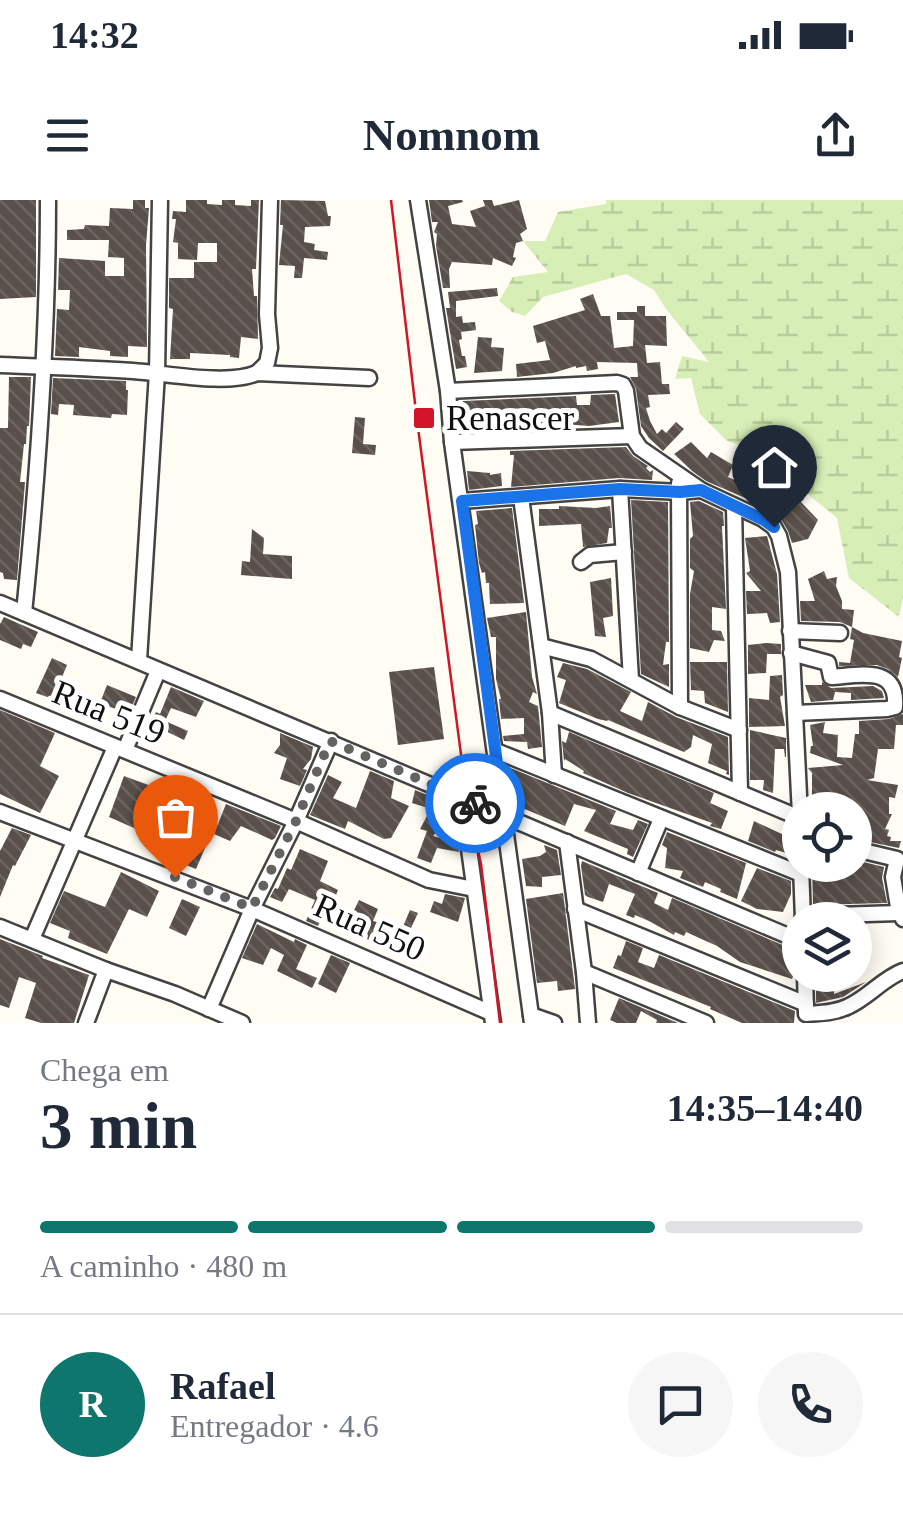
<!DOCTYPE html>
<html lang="pt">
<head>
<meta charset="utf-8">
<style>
	body { margin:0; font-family:"Times New Roman",serif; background:#f6f6f7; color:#1f2937; height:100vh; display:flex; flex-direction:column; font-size:38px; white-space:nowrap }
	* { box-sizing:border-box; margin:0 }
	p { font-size:32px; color:#747a83 }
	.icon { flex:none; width:55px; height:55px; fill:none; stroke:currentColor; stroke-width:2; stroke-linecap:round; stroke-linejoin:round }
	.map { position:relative; height:823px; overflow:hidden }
	.side { display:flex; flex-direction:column; background:#fff; flex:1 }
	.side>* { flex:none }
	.controls { position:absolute; left:782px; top:592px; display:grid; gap:20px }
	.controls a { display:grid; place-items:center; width:90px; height:90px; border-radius:50%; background:#fff; box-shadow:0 5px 25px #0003; font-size:50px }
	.pin { position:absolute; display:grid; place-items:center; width:85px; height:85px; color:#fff; margin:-102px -42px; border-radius:50% 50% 50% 0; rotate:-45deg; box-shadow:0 0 10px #0007 }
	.pin .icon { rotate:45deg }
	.courier { position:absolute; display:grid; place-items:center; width:100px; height:100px; margin:-50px; border:8px solid #1a73e8; border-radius:50%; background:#fff; color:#222; box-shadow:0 2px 12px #0007 }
	.overview em { font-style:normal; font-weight:600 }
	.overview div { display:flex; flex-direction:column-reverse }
	.overview { display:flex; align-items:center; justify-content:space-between; height:170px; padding:0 40px }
	h1 { font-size:65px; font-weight:600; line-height:75px }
	.bar { display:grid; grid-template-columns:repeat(4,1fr); gap:15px 10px; align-content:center; height:120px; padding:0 40px }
	.bar i { height:12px; border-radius:8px; background:#e0e1e3 }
	.bar .selected { background:#0f766e }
	.bar p { grid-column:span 4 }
	.line { display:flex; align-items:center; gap:25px; padding:0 40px; border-top:2px solid #e0e1e3 }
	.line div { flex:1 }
	.round { display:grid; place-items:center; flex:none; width:105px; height:105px; border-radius:52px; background:#f6f6f7 }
	.status { display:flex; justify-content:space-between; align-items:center; height:70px; padding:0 50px; background:#fff; direction:ltr }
	.status svg { height:28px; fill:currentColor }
	header { display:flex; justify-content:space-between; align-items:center; height:130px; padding:0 40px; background:#fff; font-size:45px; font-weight:600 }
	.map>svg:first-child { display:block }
	.wetland { fill:url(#wetland-marsh) }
	.building { fill:url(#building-back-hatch) }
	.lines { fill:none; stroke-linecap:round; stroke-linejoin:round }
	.minor-casing { stroke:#434343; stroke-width:19 }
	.minor { stroke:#fff; stroke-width:14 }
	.tram { stroke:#d21628; stroke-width:2.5 }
	.done { stroke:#64635f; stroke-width:10; stroke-dasharray:0 18 }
	.route { stroke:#1a73e8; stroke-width:12 }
	.poi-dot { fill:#d21628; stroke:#fff; stroke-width:4 }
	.labels { text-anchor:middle; stroke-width:10; stroke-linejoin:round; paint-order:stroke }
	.poi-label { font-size:35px; fill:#101010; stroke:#fff; text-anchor:start }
	.street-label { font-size:35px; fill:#101010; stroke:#fff }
</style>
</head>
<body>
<div class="status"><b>14:32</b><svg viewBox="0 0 49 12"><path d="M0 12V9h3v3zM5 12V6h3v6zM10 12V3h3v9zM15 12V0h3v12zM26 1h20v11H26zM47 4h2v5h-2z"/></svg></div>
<header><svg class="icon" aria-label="menu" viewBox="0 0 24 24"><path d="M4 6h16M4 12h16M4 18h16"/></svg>Nomnom<svg class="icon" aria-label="share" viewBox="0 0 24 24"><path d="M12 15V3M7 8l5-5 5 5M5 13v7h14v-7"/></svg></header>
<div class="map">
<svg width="903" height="823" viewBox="0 0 903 823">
	<defs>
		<pattern id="wetland-marsh" width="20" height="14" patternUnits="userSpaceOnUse" patternTransform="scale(2.5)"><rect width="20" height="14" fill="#d7efb7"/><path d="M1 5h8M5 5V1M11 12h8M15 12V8" fill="none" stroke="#b8cc9c"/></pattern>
		<pattern id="building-back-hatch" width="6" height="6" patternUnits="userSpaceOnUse" patternTransform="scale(2.5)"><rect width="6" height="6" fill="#5a504b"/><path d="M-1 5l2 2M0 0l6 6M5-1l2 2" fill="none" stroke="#6d6561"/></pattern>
	</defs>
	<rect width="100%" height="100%" fill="#fffcf3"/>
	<path class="wetland" d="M 606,0 L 903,0 L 903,398 L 899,417 L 849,378 L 837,318 L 804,291 L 780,258 L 727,241 L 700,214 L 691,178 L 675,179 L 682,156 L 709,162 L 666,109 L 654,90 L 626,74 L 543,97 L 525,116 L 512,112 L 499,101 L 513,77 L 548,72 L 523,41 L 545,41 L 558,12 L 606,4 Z"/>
	<g class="building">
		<path d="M 0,0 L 36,0 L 36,97 L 0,99 Z"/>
		<path d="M 133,0 L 145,0 L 145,8 L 149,8 L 146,45 L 147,147 L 128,146 L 128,157 L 110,156 L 110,151 L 79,147 L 79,157 L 55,156 L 57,109 L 69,110 L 70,90 L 58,90 L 59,58 L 105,61 L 105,76 L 124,76 L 124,58 L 108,57 L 109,40 L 67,40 L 67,30 L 84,29 L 85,25 L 109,26 L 110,8 L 133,9 Z"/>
		<path d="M 186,0 L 207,0 L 207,4 L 222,5 L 222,0 L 235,0 L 235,5 L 251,6 L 251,0 L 259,0 L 256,69 L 252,69 L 254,96 L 257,96 L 258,139 L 241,137 L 239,158 L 230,157 L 230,155 L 190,153 L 190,159 L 170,159 L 173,109 L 169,108 L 169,78 L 194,78 L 194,62 L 217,62 L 217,43 L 198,43 L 197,60 L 178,59 L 178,43 L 173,42 L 176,19 L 172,19 L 173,11 L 186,12 Z"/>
		<path d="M 281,0 L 325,1 L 328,16 L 331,16 L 330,26 L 305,27 L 304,42 L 315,44 L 314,50 L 328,52 L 327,60 L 304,58 L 302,78 L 294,78 L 295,66 L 279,65 L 283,25 L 280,25 Z"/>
		<path d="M 429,0 L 462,0 L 463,2 L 448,6 L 452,24 L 476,27 L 470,11 L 485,6 L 483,0 L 492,0 L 494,6 L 519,0 L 527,29 L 520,34 L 523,41 L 516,43 L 513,57 L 516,58 L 512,66 L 493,58 L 492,65 L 452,62 L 449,69 L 450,88 L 443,88 L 436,46 L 437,34 L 434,32 L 438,22 L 432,22 Z"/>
		<path d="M 497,88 L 498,96 L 456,101 L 456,117 L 462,116 L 463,123 L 475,122 L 476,130 L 461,132 L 462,139 L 459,140 L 462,156 L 465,156 L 467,167 L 456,169 L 446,108 L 450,108 L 448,92 Z"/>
		<path d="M 593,94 L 601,116 L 610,116 L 614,148 L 633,146 L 634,120 L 617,120 L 617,112 L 637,112 L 637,106 L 645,106 L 645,116 L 666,116 L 667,146 L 645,145 L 647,163 L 660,162 L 662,184 L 669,184 L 670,194 L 648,195 L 650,207 L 646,208 L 650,221 L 657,234 L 662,229 L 666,233 L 676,222 L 684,229 L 663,251 L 649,238 L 641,226 L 636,189 L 630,177 L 638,177 L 637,163 L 597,162 L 598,169 L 587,171 L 586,166 L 576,168 L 576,166 L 553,173 L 517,177 L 516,164 L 550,160 L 545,141 L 537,143 L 533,126 L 585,110 L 580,99 Z"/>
		<path d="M 478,137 L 492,138 L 491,147 L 504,148 L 502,171 L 474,173 Z"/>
		<path d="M 9,177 L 31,177 L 29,226 L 27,226 L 26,244 L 24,244 L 20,282 L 25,282 L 17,380 L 4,379 L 3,373 L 0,372 L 0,228 L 8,228 Z"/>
		<path d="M 53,178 L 126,181 L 126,190 L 128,190 L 127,215 L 112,214 L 111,218 L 73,215 L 74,205 L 59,204 L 58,215 L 51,214 Z"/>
		<path d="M 615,194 L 619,222 L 589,226 L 550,223 L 550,226 L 526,227 L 525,208 L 507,209 L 508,224 L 495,225 L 495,230 L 465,231 L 463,201 L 576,196 L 577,205 L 590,205 L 591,195 Z"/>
		<path d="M 355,217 L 365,218 L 363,244 L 376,245 L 375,255 L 352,253 Z"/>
		<path d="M 691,242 L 707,258 L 711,252 L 733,265 L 728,277 L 756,290 L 758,286 L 768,291 L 774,275 L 782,280 L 784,293 L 798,290 L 804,299 L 801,302 L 818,320 L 808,339 L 792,343 L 788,331 L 777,312 L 706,281 L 692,271 L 674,254 Z"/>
		<path d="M 626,247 L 633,256 L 648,266 L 646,268 L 650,272 L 653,270 L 652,280 L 619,278 L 511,287 L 514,255 L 510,255 L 510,251 Z"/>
		<path d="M 467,271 L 490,273 L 490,275 L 501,273 L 502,286 L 469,290 Z"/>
		<path d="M 631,300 L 668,302 L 669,442 L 666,442 L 663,465 L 669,464 L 669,487 L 641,474 Z"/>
		<path d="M 699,301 L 723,312 L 724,326 L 722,326 L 726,409 L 712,407 L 712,430 L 721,431 L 725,441 L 714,440 L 709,452 L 690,448 L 690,394 L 694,371 L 690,368 L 690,339 L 693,336 L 690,302 Z"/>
		<path d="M 559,306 L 596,308 L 610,306 L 612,328 L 609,328 L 607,343 L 583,347 L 581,324 L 539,326 L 539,309 L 559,309 Z"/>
		<path d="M 512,308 L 524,403 L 490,404 L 489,383 L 486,383 L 485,372 L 482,373 L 479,363 L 475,325 L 478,324 L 476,311 Z"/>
		<path d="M 252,329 L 264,338 L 263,354 L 292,356 L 292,379 L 241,375 L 242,361 L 250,362 Z"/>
		<path d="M 767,336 L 777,374 L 780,422 L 770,423 L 767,413 L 747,414 L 746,391 L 761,391 L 746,373 L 750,371 L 745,338 Z"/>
		<path d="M 824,371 L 827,379 L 837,377 L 836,386 L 842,401 L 842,409 L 854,410 L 852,427 L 840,422 L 801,421 L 800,401 L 815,401 L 808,379 Z"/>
		<path d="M 611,378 L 613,416 L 603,418 L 606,437 L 595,436 L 590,382 Z"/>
		<path d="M 526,412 L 532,477 L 537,494 L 533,492 L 529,502 L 538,506 L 542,547 L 528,549 L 527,542 L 504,541 L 503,536 L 524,534 L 524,518 L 501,519 L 499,499 L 501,499 L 496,479 L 496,437 L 491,437 L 487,418 Z"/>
		<path d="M 4,417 L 38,432 L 31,447 L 23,444 L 21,449 L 0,440 L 0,424 Z"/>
		<path d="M 852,427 L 863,433 L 902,441 L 899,457 L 902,458 L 898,477 L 888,469 L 877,465 L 839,466 L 839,462 L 850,463 L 854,440 L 850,439 Z"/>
		<path d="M 766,443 L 781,444 L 781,454 L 767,454 L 766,473 L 748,474 L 748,445 Z"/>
		<path d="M 52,458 L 67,465 L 53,499 L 36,493 Z"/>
		<path d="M 690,462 L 727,462 L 728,512 L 705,503 L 704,491 L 691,490 Z"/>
		<path d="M 563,463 L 587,469 L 631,492 L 620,511 L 642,521 L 648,502 L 676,517 L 728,537 L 729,575 L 726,574 L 727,571 L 708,563 L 712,544 L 693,535 L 691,547 L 684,552 L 608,520 L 607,521 L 598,519 L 559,503 L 566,480 L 557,477 Z"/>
		<path d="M 434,467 L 444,539 L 398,545 L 389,472 Z"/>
		<path d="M 782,475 L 783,495 L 780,497 L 785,526 L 749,527 L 749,498 L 769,500 L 770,476 Z"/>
		<path d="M 822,482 L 831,488 L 873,486 L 882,491 L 884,498 L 851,500 L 851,493 L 835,492 L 833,500 L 811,502 L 805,485 L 822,485 Z"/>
		<path d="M 107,485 L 136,497 L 122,530 L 114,527 L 121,511 L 100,503 Z"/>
		<path d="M 171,487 L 204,501 L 196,517 L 171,508 L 165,521 L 188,531 L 184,540 L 151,524 L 156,512 L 160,514 Z"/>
		<path d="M 0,510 L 55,533 L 40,566 L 59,576 L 40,613 L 0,594 Z"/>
		<path d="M 903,514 L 903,525 L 896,525 L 894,549 L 878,549 L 874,578 L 867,580 L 898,585 L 895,598 L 889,597 L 889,614 L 892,614 L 885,629 L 889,630 L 887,636 L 891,637 L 890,641 L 901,641 L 899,648 L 855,639 L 855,610 L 841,610 L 842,601 L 830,599 L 824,610 L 812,610 L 812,573 L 808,568 L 843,565 L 810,553 L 811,546 L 813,546 L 810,525 L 825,522 L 823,533 L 838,535 L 837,557 L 852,558 L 855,534 L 859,534 L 859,521 L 889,519 Z"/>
		<path d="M 750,530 L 786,538 L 786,557 L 785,557 L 784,549 L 775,549 L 773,593 L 763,590 L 764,580 L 750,580 Z"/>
		<path d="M 569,532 L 714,593 L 710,603 L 728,611 L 721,629 L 710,626 L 712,623 L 628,593 L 583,573 L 584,571 L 565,559 L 564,561 L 562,541 L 566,543 Z"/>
		<path d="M 280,533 L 316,548 L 313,547 L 311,559 L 303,569 L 307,570 L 300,586 L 280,579 L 287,558 L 274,553 L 280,545 Z"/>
		<path d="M 508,567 L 616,611 L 610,624 L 633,630 L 638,620 L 648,624 L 633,657 L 627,654 L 628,649 L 584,631 L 596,610 L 574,604 L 565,626 L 520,607 L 522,603 L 512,598 Z"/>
		<path d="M 370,571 L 394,581 L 391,598 L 409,606 L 391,638 L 384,639 L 348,621 L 345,629 L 310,615 L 328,575 L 342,582 L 333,598 L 356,608 Z"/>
		<path d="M 124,576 L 162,590 L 143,632 L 109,617 Z"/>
		<path d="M 181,585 L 204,595 L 193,625 L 211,634 L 196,669 L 157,653 Z"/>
		<path d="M 415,590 L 432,597 L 429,601 L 448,608 L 451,613 L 452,625 L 445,622 L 433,636 L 457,643 L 459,652 L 437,648 L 431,663 L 417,658 L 427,631 L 420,629 L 428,614 L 426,613 L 428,608 L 412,603 Z"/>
		<path d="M 226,604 L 281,626 L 275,638 L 272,640 L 241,626 L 230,641 L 214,634 Z"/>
		<path d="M 754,621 L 799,642 L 797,656 L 776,650 L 775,652 L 748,641 Z"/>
		<path d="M 12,628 L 31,635 L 15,666 L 13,665 L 0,697 L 0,651 Z"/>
		<path d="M 667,632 L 746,663 L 737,699 L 720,692 L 721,689 L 705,682 L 703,687 L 680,678 L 683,671 L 665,668 L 667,648 L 662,645 Z"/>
		<path d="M 544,645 L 557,650 L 561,675 L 542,677 L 542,687 L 526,686 L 522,659 L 540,656 L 546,652 Z"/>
		<path d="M 300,649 L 328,661 L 320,681 L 338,690 L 332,705 L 329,704 L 318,726 L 306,721 L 315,700 L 289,689 L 282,702 L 270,697 L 275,688 L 278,689 L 287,668 L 291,670 Z"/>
		<path d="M 855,660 L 884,667 L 882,678 L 887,703 L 813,705 L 812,665 L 828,665 L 828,667 L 841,672 L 843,665 L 855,665 Z"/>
		<path d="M 582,661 L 658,693 L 654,703 L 668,710 L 672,698 L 792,749 L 787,766 L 796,769 L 792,779 L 740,762 L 717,746 L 686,732 L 684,736 L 675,732 L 674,735 L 649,721 L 635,715 L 634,718 L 626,715 L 635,694 L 609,684 L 603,702 L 588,697 L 585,695 L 581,666 Z"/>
		<path d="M 757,668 L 791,681 L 791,694 L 783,712 L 757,709 L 741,701 Z"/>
		<path d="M 121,672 L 159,691 L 147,717 L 129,709 L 107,754 L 68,738 L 70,731 L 50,723 L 64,691 L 105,707 Z"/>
		<path d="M 563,693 L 575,789 L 558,791 L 557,781 L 537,783 L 526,699 Z"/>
		<path d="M 445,694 L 465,698 L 458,722 L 430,712 L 434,701 L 442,704 Z"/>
		<path d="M 182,699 L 200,707 L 186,736 L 169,728 Z"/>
		<path d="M 359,700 L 378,709 L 373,721 L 377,722 L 375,726 L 396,736 L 399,728 L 402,729 L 410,710 L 418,713 L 399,754 L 345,729 Z"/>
		<path d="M 257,724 L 294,742 L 295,739 L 307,745 L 296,769 L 317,778 L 312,788 L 277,771 L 284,755 L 271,748 L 263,765 L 242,758 Z"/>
		<path d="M 0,739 L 43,756 L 42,758 L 89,775 L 74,823 L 41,823 L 25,818 L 36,783 L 19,777 L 9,808 L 0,805 Z"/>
		<path d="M 626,741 L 643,748 L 638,762 L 654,768 L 659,755 L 795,811 L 794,823 L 742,823 L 710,809 L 711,807 L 613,768 L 618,755 L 621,756 Z"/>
		<path d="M 331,755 L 350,763 L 336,793 L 318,784 Z"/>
		<path d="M 816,777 L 834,778 L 834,794 L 866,782 L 843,797 L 816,803 Z"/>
		<path d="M 619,798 L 678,823 L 656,823 L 657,820 L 641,811 L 636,823 L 617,823 L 610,820 Z"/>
	</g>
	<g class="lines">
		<g class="minor-casing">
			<g id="minor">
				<path d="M 418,0 L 448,191 L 452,242 L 532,823"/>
				<path d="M 0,165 C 44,167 89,168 133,171 C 166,173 227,186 257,173 L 369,178"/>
				<path d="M 257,173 L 267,163 L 270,148 L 267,114 L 270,0"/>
				<path d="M 448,191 L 617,183 L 623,185 L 626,191 L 632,236 L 640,248 L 701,290 L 763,319 L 774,327 L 779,336 L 788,372 L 800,615"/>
				<path d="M 452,242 L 632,236"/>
				<path d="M 679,283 L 680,507"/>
				<path d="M 620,289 L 631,480"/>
				<path d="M 521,297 L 550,513 L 554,575"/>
				<path d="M 461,301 L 620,289 L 680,292 L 700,290"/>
				<path d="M 734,307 L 740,593"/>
				<path d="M 581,362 L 590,355 L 624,352"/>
				<path d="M 0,403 L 800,741"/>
				<path d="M 24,413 C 38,275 48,138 48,0"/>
				<path d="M 790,431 L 840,433"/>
				<path d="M 541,446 L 591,459 L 680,507 L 739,530"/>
				<path d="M 791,453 L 828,463 L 831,477 C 861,475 898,465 895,507 L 887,509 L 795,513"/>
				<path d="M 139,460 L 157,173 L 160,0"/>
				<path d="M 0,499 L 296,621 L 429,680 L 474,689"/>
				<path d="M 550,513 L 800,618"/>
				<path d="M 125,550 L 158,471"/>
				<path d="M 496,551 L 801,674"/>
				<path d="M 462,598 L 493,823"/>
				<path d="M 0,612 L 252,709 L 491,813"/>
				<path d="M 567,642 L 584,772 L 588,823"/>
				<path d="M 855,649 L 897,659 L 893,677 L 899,713 L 901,712 L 903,719"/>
				<path d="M 801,666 L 803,720"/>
				<path d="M 638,673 L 661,619"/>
				<path d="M 575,709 L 806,804"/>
				<path d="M 803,716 L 899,713"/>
				<path d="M 0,727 L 106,770 L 175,794 L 242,823"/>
				<path d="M 32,739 L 115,547"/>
				<path d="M 584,772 L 706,823"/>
				<path d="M 805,775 L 806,812"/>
				<path d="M 209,809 L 252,709 L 296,621 L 331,541"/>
				<path d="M 806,814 C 820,813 834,813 847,807 C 868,798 882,779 903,771"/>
				<path d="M 531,815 L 554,823"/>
				<path d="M 86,823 L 106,770"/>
			</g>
		</g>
		<use href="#minor" class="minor"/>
		<path class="tram" d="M 391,0 L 417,220 L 467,600 L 481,664 L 500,823"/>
	</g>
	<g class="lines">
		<path class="done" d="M 175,677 L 252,708 L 296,621 L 330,541 L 475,603"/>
		<path class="route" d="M 475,603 L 504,616 L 462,301 L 620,289 L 680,292 L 701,290 L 764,320 L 774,327"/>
	</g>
	<rect class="poi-dot" x="412" y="206" width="24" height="24" rx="5"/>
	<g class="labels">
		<g class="poi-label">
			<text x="446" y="230">Renascer</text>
		</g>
		<g class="street-label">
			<text transform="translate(109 512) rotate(22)" y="12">Rua 519</text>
			<text transform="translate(370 727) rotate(24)" y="12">Rua 550</text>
		</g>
	</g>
</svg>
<div class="controls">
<a><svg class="icon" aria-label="locate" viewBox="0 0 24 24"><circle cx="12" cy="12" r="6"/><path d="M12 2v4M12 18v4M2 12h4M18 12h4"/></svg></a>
<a><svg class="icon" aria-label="layers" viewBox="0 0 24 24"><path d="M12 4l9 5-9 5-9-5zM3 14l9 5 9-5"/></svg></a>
</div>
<div class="pin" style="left:175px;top:677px;background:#ea580c"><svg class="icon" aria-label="bag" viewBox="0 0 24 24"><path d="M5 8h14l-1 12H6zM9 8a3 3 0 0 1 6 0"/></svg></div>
<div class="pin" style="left:774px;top:327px;background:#1f2937"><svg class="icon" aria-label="home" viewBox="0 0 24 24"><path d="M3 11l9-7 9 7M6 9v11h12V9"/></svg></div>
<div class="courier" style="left:475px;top:603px"><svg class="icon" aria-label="bike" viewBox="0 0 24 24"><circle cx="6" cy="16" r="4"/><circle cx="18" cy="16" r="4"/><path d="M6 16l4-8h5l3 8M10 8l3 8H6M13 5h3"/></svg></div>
</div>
<section class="side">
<div class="overview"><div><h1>3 min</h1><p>Chega em</p></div><em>14:35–14:40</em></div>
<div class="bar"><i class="selected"></i><i class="selected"></i><i class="selected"></i><i></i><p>A caminho · 480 m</p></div>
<div class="line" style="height:180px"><b class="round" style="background:#0f766e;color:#fff">R</b><div><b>Rafael</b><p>Entregador · 4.6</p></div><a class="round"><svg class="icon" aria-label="chat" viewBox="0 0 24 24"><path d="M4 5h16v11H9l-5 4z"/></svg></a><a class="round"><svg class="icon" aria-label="phone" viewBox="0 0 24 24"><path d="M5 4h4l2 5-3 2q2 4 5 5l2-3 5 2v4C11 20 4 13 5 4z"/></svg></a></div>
</section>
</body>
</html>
